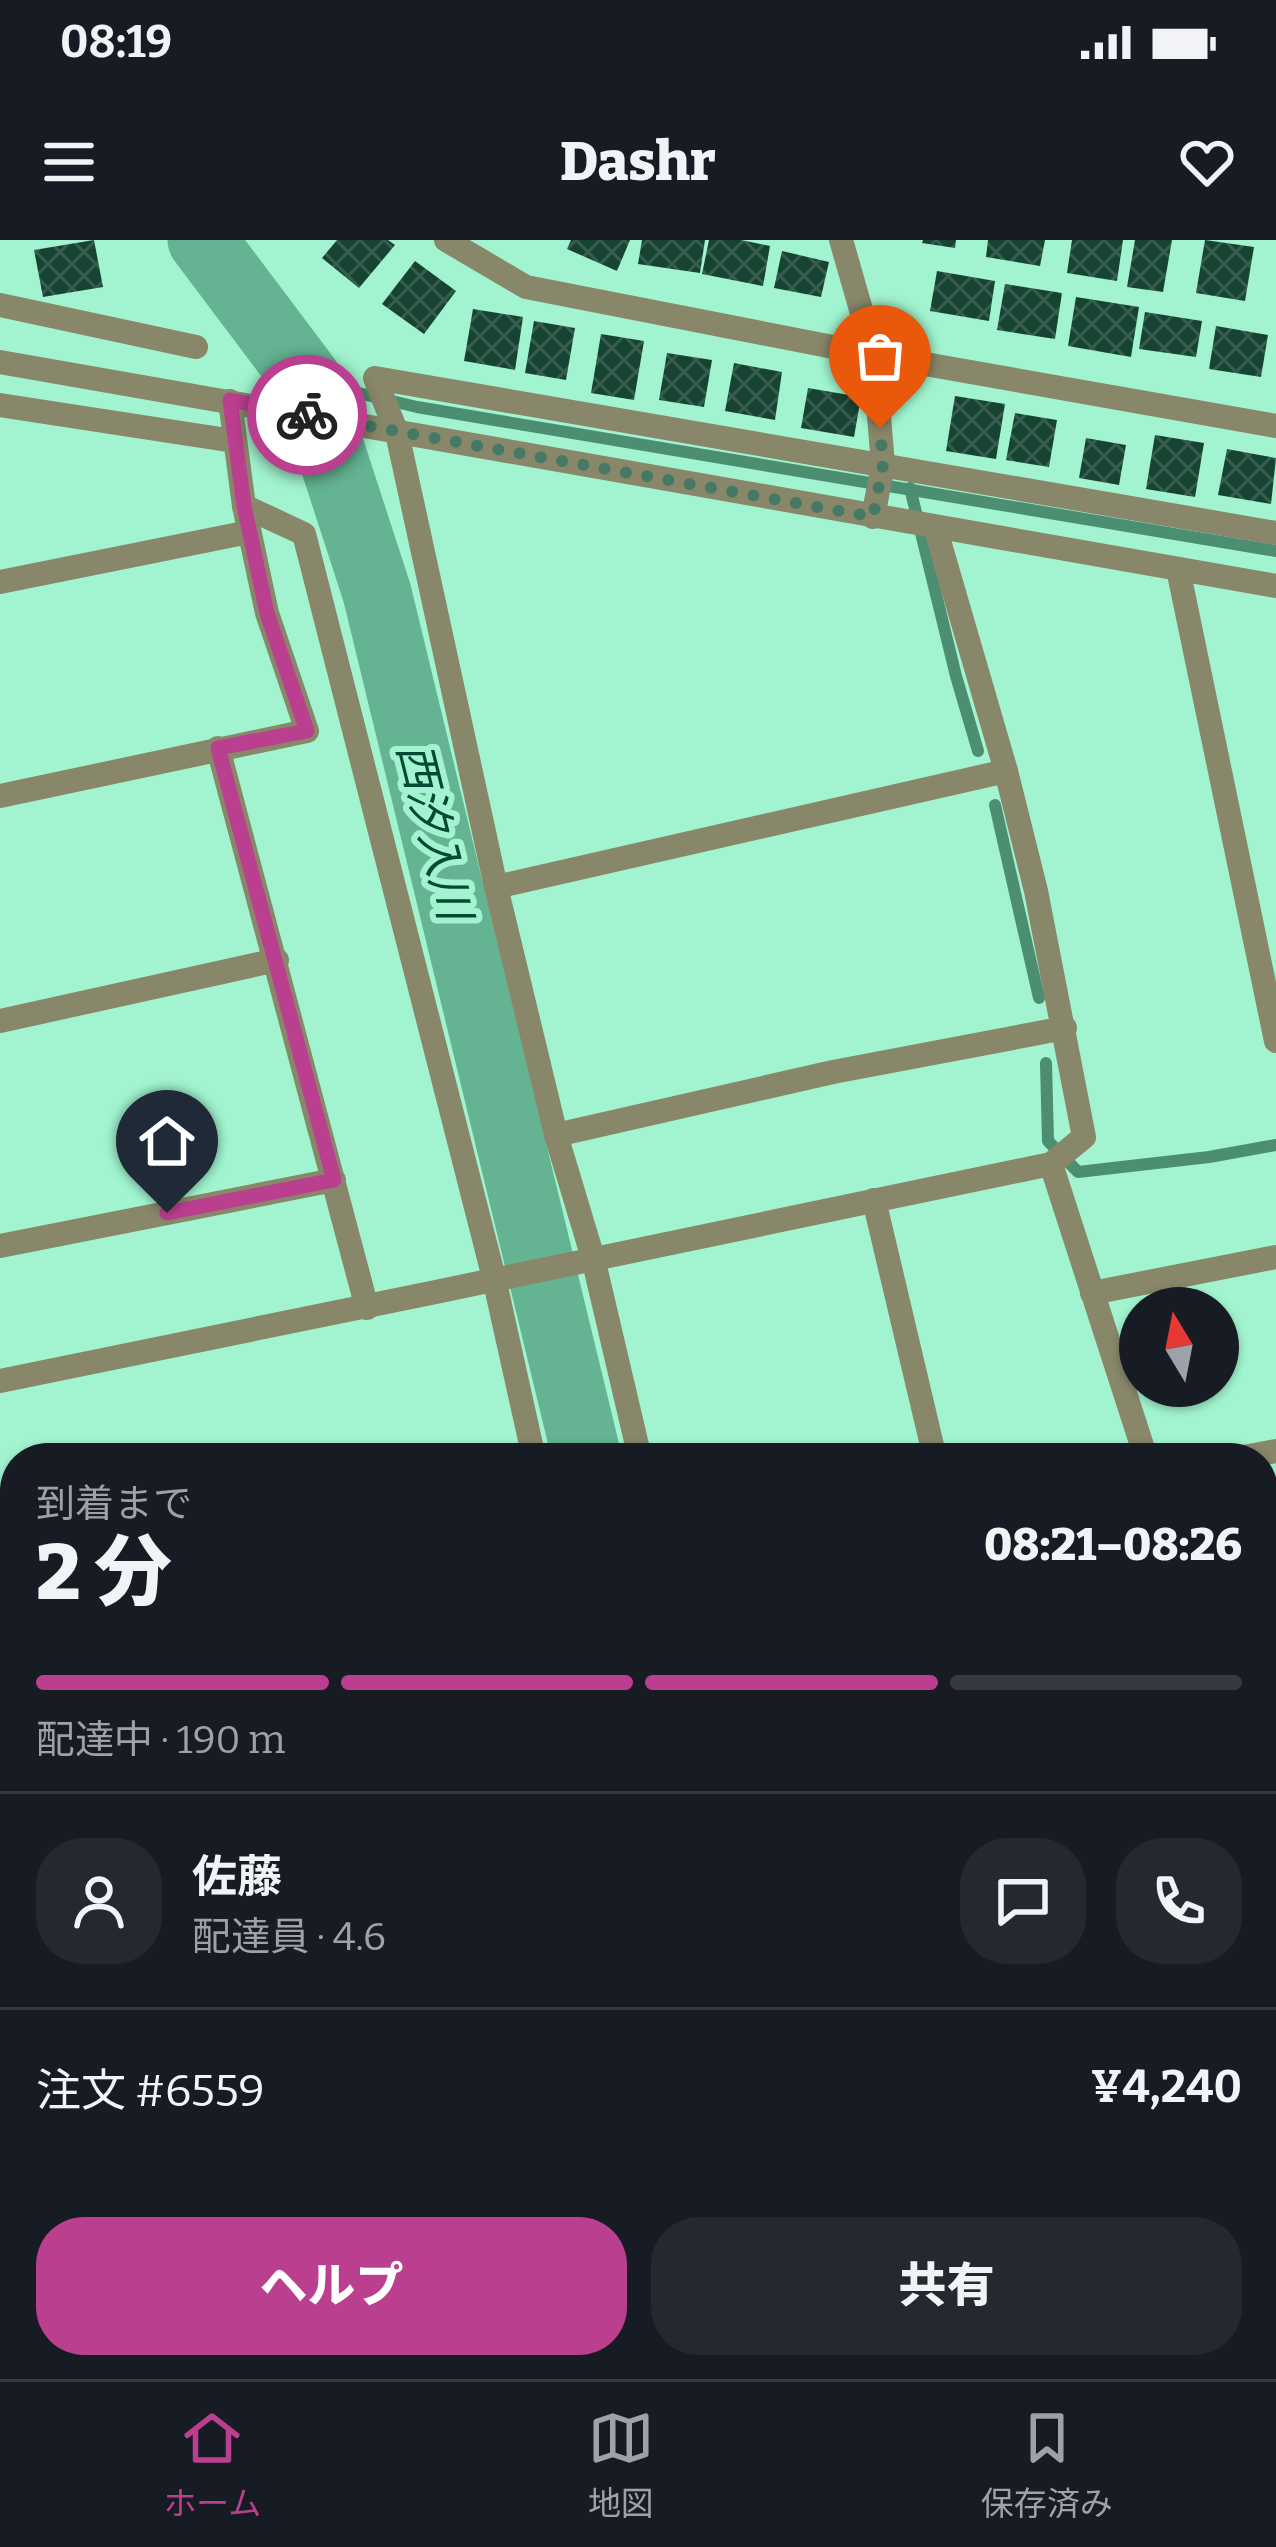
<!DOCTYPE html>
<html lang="ja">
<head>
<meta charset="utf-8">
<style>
	body { margin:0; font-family:Bitter,"Noto Sans JP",serif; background:#242831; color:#f1f3f6; height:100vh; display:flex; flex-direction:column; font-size:45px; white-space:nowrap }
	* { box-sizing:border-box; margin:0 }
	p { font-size:39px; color:#9ea1a6 }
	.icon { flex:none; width:66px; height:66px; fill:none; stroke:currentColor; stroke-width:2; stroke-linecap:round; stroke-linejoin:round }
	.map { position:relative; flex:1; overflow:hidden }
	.details { position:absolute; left:0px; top:1203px; width:1278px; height:936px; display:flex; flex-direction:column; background:#171b24; border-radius:48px 48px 0 0; box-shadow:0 3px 9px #0004 }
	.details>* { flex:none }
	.needle { width:78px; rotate:350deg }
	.tools { position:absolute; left:1119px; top:1047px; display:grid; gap:24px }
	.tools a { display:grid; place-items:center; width:120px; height:120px; border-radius:50%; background:#171b24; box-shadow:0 3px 9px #0004; font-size:60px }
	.pin { position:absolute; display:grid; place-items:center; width:102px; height:102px; color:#fff; margin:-123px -51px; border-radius:50% 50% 50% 0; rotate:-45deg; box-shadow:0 0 12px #0007 }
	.pin .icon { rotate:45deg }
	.courier { position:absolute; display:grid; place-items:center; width:120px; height:120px; margin:-60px; border:9px solid #bb3f8f; border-radius:50%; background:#fff; color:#222; box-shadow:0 3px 15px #0007 }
	.headline em { font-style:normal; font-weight:800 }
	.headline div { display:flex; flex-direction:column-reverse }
	.headline { display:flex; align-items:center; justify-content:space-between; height:204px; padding:0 36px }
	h1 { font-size:78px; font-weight:800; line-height:90px }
	.bar { display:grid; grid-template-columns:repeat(4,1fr); gap:18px 12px; align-content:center; height:144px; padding:0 36px }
	.bar i { height:15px; border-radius:9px; background:#363941 }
	.bar .current { background:#bb3f8f }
	.bar p { grid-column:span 4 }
	.line { display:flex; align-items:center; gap:30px; padding:0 36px; border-top:3px solid #363941 }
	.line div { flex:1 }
	.round { display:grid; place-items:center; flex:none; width:126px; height:126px; border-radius:48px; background:#242831 }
	.action { display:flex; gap:24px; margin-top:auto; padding:24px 36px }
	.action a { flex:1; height:138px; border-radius:48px; background:#bb3f8f; color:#fff; font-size:48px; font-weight:800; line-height:138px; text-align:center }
	.action a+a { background:#242831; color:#f1f3f6 }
	.status { display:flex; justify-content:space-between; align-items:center; height:84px; padding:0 60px; background:#171b24; direction:ltr }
	.status svg { height:33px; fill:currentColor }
	header { display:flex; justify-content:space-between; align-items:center; height:156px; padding:0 36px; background:#171b24; font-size:54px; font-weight:800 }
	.tab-bar { display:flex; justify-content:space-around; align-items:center; height:168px; border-top:3px solid #363941; background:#171b24; font-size:33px; color:#9ea1a6 }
	.tab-bar a { display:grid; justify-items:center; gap:6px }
	.tab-bar .current { color:#bb3f8f }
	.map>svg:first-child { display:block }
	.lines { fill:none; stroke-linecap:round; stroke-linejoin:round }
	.stream { stroke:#4c8e72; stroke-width:12 }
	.river { stroke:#64b392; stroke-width:69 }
	.building { fill:url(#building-cross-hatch) }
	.pedestrian { stroke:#89876a; stroke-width:24 }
	.minor { stroke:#89876a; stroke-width:24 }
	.done { stroke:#457963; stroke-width:12; stroke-dasharray:0 21.6 }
	.route { stroke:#bb3f8f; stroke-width:15 }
	.labels { text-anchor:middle; stroke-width:12; stroke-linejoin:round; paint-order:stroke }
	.water-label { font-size:45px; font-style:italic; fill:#044933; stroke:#a1f4cf }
</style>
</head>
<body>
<div class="status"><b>08:19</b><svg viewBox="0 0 49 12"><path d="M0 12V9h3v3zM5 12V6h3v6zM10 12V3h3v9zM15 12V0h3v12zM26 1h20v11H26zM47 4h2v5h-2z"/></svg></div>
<header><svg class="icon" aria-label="menu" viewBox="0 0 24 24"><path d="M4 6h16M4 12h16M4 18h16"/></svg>Dashr<svg class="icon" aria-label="heart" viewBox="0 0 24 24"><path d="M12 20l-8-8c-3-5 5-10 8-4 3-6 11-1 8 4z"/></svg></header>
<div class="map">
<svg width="1276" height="2139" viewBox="0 0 1276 2139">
	<defs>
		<pattern id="building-cross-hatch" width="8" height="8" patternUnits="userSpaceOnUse" patternTransform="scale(3)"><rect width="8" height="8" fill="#174332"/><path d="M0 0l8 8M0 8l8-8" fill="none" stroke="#375d4e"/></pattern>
	</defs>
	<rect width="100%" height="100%" fill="#a1f4cf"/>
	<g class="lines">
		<g class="stream">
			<path d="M 308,141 L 417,167 L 1276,311"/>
			<path d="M 910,248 L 956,436 L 978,511"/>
			<path d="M 995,565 L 1039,758"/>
			<path d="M 1046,823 L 1048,901 L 1078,932 L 1209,917 L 1276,905"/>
		</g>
		<g class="river">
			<path d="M 202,0 L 308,141 L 377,353 L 587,1218"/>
			<path d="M 806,2124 L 809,2139"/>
		</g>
	</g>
	<g class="building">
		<path d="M 94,0 L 103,47 L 43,57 L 34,10 Z"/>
		<path d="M 337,0 L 388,0 L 395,5 L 359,48 L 322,18 Z"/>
		<path d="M 571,0 L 630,0 L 617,31 L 567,9 Z"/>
		<path d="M 642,0 L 705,0 L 700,33 L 638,24 Z"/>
		<path d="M 709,0 L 741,0 L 770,6 L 763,46 L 702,34 Z"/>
		<path d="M 923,0 L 956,0 L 955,8 L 922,3 Z"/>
		<path d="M 988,0 L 1045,0 L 1040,26 L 986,17 Z"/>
		<path d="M 1072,0 L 1123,0 L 1117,41 L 1067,33 Z"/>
		<path d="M 1135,0 L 1172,0 L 1163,52 L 1127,47 Z"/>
		<path d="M 1205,0 L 1254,7 L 1245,61 L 1196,53 Z"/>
		<path d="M 782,11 L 829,22 L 821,57 L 774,48 Z"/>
		<path d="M 415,21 L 456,51 L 424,94 L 382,64 Z"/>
		<path d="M 937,31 L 995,41 L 989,81 L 930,71 Z"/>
		<path d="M 1005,44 L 1062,53 L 1055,99 L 997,90 Z"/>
		<path d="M 1076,57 L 1139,67 L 1131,117 L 1068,106 Z"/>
		<path d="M 473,69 L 523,77 L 515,130 L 464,121 Z"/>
		<path d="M 1145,72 L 1202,81 L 1196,117 L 1139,109 Z"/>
		<path d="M 534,81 L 575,88 L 566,140 L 525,133 Z"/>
		<path d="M 1216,86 L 1268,95 L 1261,137 L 1209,129 Z"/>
		<path d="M 601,94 L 644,101 L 634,160 L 591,153 Z"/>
		<path d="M 667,113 L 712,120 L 704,167 L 659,160 Z"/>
		<path d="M 734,123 L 782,132 L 775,180 L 725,171 Z"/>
		<path d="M 808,148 L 861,157 L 854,197 L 801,188 Z"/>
		<path d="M 955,156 L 1005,164 L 996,219 L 946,211 Z"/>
		<path d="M 1015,173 L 1057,180 L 1049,227 L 1006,220 Z"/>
		<path d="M 1155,195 L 1204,203 L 1195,257 L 1146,249 Z"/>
		<path d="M 1086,198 L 1126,205 L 1119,245 L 1079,238 Z"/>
		<path d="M 1227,209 L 1276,218 L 1271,264 L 1218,255 Z"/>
		<path d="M 1276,1316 L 1276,1369 L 1263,1371 L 1263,1318 Z"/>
		<path d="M 1276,1442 L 1276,1496 L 1263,1501 L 1263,1446 Z"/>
	</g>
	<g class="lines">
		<g class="pedestrian">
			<path d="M 0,65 L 196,107"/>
			<path d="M 397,193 L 375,138 L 1276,293"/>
		</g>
		<g class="minor">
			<path d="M 446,0 L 526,47 L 874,115 L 1276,186"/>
			<path d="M 841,0 L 874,115 L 883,225 L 873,277"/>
			<path d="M 0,122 L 1276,346"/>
			<path d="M 0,165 L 234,201"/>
			<path d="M 397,193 L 496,647 L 556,895 L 593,1018 L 640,1218"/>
			<path d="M 244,266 L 304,294 L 494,1038 L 534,1218"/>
			<path d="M 1178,329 L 1276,801"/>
			<path d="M 0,342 L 249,292"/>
			<path d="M 218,508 L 367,1068"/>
			<path d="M 0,556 L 307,491 L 267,373 L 244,266 L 230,161"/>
			<path d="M 496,647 L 1006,531"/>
			<path d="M 0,781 L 277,720"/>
			<path d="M 556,895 L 833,832 L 1065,788"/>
			<path d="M 1051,924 L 1146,1218"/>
			<path d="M 874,960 L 935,1218"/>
			<path d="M 0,1006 L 334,940"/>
			<path d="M 1092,1053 L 1276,1017"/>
			<path d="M 0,1141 C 351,1071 700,996 1051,924 L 1084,897 L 1036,651 L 1006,531 L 935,287"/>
			<path d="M 1238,1218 L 1276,1211"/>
			<path d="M 0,1259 L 15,1256"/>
			<path d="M 1263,1417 L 1276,1415"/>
			<path d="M 1263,1581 L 1276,1646"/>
			<path d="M 0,1653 L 15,1699"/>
			<path d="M 1263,1861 L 1276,1859"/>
			<path d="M 1263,2094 L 1276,2092"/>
			<path d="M 742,2124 L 746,2139"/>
			<path d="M 857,2124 L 860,2139"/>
			<path d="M 1104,2124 L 1107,2139"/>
			<path d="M 97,2130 L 130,2139"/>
			<path d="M 282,2139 L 357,2124"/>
		</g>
	</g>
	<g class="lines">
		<path class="done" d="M 307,175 L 873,277 L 883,225 L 880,188"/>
		<path class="route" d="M 167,973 L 334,940 L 218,508 L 307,491 L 267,373 L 244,266 L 230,160 L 307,175"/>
	</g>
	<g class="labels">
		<g class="water-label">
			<text transform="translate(435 591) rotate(76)" y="16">西汐入川</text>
		</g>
	</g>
</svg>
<div class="tools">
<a><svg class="needle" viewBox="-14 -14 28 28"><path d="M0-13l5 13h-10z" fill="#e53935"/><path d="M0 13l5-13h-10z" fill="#9ea1a6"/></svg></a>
</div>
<div class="pin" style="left:880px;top:188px;background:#ea580c"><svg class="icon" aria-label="bag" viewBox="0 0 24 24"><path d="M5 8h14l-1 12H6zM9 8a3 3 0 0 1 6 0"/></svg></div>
<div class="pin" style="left:167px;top:973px;background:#1f2937"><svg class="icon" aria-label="home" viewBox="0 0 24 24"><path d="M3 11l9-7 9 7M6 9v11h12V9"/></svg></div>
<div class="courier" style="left:307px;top:175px"><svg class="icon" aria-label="bike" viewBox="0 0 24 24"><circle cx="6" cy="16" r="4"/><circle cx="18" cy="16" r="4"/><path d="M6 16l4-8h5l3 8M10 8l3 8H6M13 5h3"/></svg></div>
<section class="details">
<div class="headline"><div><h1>2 分</h1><p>到着まで</p></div><em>08:21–08:26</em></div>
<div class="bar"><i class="current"></i><i class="current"></i><i class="current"></i><i></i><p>配達中 · 190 m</p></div>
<div class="line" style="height:216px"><a class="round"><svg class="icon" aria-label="person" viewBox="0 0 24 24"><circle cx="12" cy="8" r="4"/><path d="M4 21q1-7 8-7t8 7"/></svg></a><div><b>佐藤</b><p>配達員 · 4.6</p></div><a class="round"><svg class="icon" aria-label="chat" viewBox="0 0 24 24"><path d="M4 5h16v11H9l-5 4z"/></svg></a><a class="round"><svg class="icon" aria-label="phone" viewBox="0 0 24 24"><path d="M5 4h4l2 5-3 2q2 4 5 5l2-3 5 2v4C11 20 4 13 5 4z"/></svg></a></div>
<div class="line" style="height:156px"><div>注文 #6559</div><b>¥4,240</b></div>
<div class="action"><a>ヘルプ</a><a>共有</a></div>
</section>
</div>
<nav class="tab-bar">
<a class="current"><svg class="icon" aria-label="home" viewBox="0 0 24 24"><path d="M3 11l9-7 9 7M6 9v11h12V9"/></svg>ホーム</a>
<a><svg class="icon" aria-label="map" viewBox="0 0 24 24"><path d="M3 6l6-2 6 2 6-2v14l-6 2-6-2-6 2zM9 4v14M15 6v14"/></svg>地図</a>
<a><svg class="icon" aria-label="saved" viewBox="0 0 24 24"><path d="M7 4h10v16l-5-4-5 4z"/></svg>保存済み</a>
</nav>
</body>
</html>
